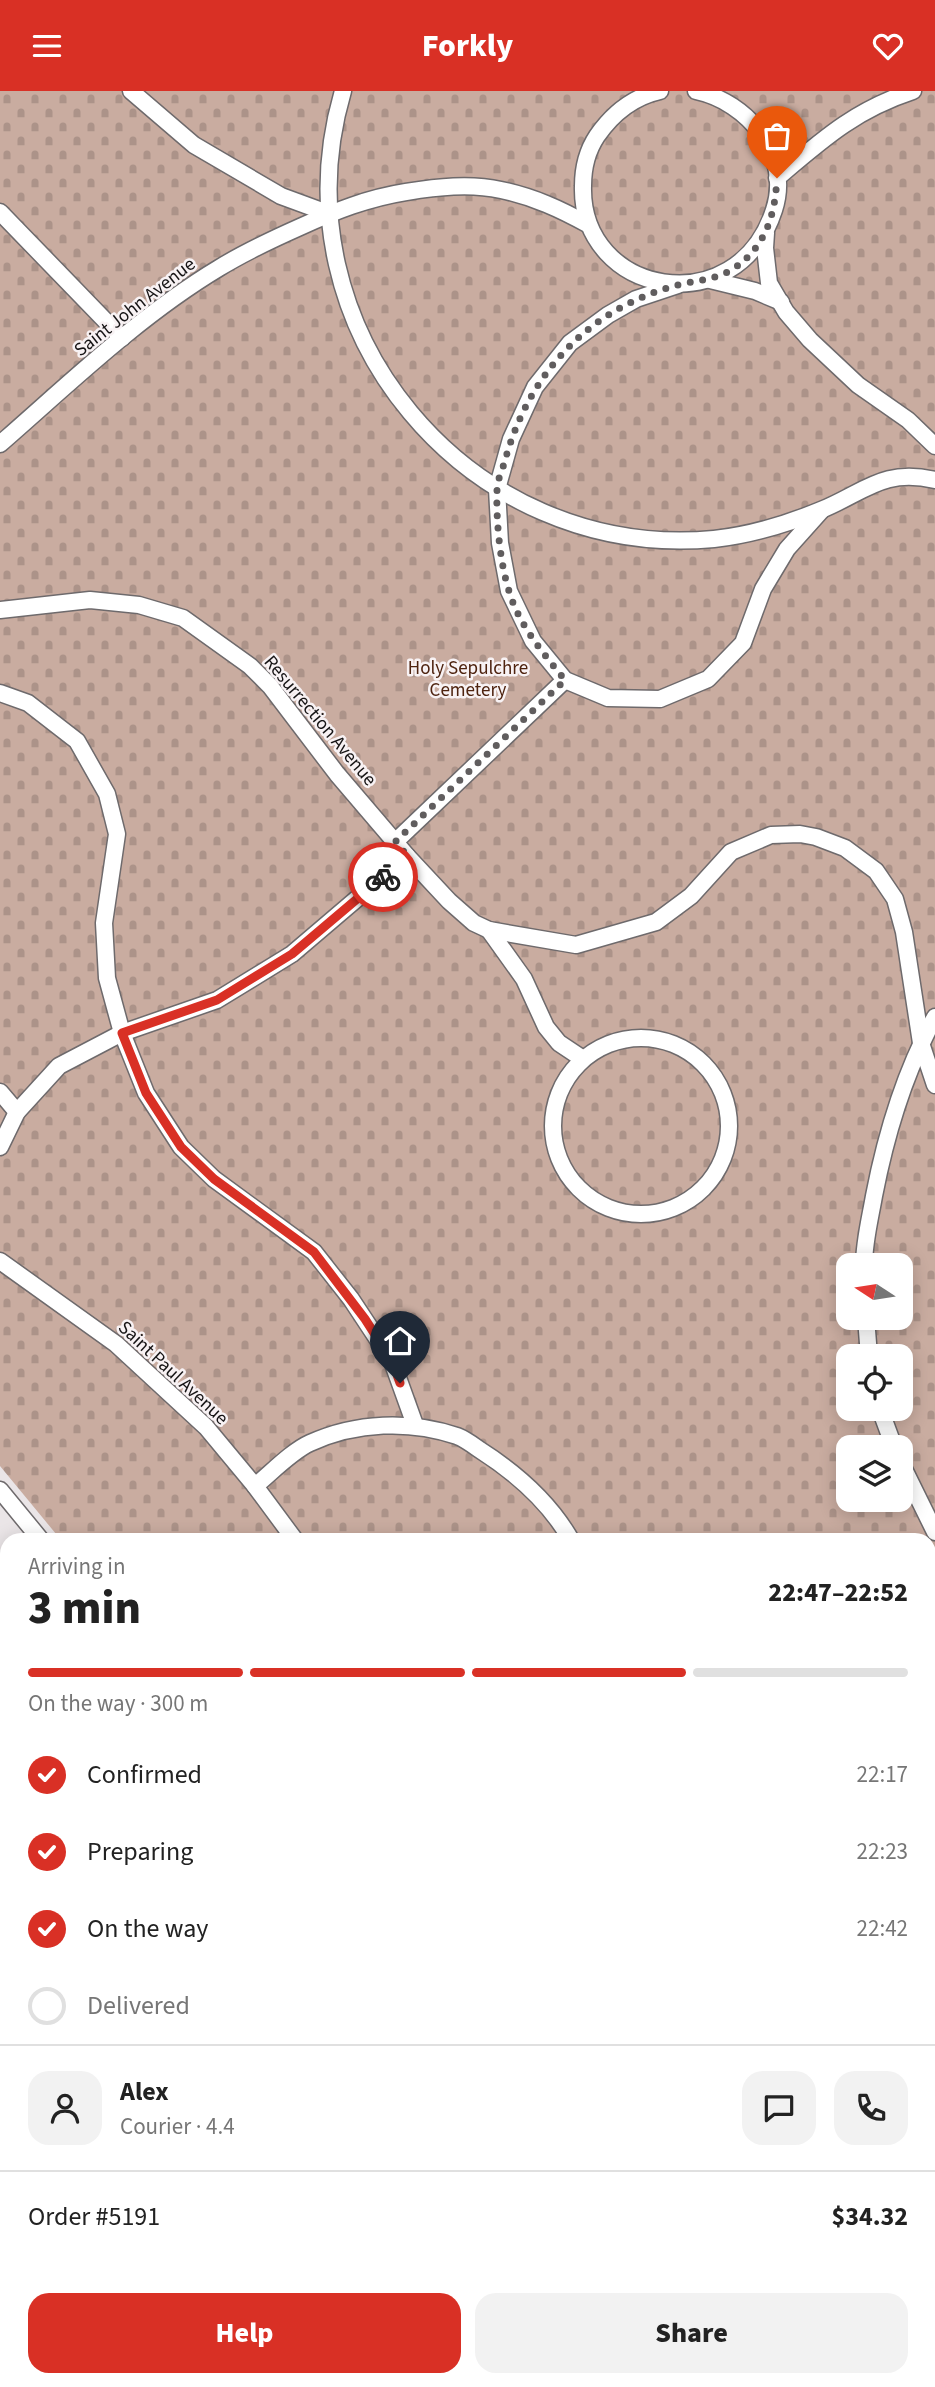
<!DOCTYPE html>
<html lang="en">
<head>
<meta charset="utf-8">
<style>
	body { margin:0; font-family:"Source Sans 3",sans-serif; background:#f2f2f2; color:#222; height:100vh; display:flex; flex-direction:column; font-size:26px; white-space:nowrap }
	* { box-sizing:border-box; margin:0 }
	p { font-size:23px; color:#767676 }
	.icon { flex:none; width:38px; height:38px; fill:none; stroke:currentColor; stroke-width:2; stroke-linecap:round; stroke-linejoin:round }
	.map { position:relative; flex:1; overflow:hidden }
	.drawer { position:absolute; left:0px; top:1442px; width:936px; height:854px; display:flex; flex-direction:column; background:#fff; border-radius:21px 21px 0 0; box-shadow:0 4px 18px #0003 }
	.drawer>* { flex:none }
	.needle { width:46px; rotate:282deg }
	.tools { position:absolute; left:836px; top:1162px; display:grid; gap:14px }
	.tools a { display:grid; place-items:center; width:77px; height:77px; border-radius:14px; background:#fff; box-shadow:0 4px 18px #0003; font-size:35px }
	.pin { position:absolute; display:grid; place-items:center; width:60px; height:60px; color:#fff; margin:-72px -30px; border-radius:50% 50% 50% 0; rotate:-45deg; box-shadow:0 0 7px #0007 }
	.pin .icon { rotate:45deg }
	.courier { position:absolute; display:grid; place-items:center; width:70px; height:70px; margin:-35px; border:5px solid #d93025; border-radius:50%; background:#fff; color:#222; box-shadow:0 2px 9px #0007 }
	.overview em { font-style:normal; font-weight:800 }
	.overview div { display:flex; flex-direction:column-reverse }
	.overview { display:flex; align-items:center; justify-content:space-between; height:119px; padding:0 28px }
	h1 { font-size:46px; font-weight:800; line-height:52px }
	.bar { display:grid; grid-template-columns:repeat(4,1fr); gap:10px 7px; align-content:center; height:84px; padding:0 28px }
	.bar i { height:9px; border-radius:5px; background:#e0e0e0 }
	.bar .active { background:#d93025 }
	.bar p { grid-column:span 4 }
	.line { display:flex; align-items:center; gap:18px; padding:0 28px; border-top:2px solid #e0e0e0 }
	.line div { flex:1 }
	.round { display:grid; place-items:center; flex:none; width:74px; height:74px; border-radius:21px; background:#f2f2f2 }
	ol { padding:0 28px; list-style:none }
	li { display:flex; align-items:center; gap:21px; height:77px }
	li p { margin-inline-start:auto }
	li .icon { padding:7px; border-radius:50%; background:#d93025; color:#fff; stroke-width:4 }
	li:last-child { color:#767676 }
	li i { width:38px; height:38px; border:4px solid #e0e0e0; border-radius:50% }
	.action { display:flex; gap:14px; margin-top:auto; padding:14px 28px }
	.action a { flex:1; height:80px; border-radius:21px; background:#d93025; color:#fff; font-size:28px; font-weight:800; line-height:80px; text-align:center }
	.action a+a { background:#f2f2f2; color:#222 }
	header { display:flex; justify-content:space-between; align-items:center; height:91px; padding:0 28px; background:#d93025; color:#fff; font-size:32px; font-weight:800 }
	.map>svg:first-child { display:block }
	.cemetery { fill:url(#cemetery-stones); fill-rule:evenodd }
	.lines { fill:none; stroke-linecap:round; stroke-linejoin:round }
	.minor-casing { stroke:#6e6a6c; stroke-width:19 }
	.major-casing { stroke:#6e6a6c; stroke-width:24 }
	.minor { stroke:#fff; stroke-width:16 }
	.major { stroke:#fff; stroke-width:21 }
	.done { stroke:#605d5e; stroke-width:7; stroke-dasharray:0 12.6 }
	.route { stroke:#d93025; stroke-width:9 }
	.labels { text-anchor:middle; stroke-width:5; stroke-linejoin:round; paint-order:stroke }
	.street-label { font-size:19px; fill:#161415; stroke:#f8f2f4 }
	.park-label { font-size:19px; fill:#4e230f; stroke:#f8f2f4 }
</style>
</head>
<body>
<header><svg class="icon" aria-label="menu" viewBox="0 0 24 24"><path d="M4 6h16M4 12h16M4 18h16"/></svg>Forkly<svg class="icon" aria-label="heart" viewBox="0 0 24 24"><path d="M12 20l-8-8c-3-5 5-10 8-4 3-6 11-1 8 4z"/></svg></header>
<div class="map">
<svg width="935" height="2296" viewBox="0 0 935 2296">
	<defs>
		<pattern id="cemetery-stones" width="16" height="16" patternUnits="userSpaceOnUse" patternTransform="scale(1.75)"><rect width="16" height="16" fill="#c9aca0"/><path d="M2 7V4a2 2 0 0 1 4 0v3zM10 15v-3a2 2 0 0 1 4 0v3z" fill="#ac9389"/></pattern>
	</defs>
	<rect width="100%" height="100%" fill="#eae5e7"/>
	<path class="cemetery" d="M 0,0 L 935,0 L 935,1810 L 929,1815 L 929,1449 L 61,1449 L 0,1375 ZM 849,1174 L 901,1174 L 901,1227 L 849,1227 ZM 849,1265 L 901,1265 L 901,1318 L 849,1318 ZM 849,1356 L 901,1356 L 901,1409 L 849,1409 Z"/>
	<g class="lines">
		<g class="minor-casing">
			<g id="minor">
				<path d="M 131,0 L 194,54 L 281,105 L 330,123"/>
				<path d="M 343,0 C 273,237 469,471 714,448 C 750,444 787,433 821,419 C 865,401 883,377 935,389"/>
				<path d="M 660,0 C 633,6 613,22 597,45 C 587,60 583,78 583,95 C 580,205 737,234 774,119 C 792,64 748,11 696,0"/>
				<path d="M 777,87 C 823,48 855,19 913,0"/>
				<path d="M 0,121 L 122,247"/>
				<path d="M 766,142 L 765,157 L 769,192 L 786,221 L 810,249 L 858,294 L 908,329 L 935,355"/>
				<path d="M 710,189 L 755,200 L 781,211"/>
				<path d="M 678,194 L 636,208 L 608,224 L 570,252 L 535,296 L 511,348 L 497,398 L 500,452 L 509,500 L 533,550 L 565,589 L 608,607 L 660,608 L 708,588 L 743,552 L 763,498 L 787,458 L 821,420"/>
				<path d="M 0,353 C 70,292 139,225 219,177 C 245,161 273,148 300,136 C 335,120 368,107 406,101 C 437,96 470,92 501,99 C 534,106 560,118 589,134"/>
				<path d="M 0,519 L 90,509 L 139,514 L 183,527 L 250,575 L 270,595 L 337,683 L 407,765 L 449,810 L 474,832 L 489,839 L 576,854 L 656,831 L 691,805 L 731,761 L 771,744 L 800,743 L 816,746 L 845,757 L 876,780 L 895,808 L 904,841 L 921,952 L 935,994"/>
				<path d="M 0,602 L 28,612 L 77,650 L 107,703 L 117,743 L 104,832 L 107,887 L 122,942 L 146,1002 L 181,1056 L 214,1088 L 314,1161 L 351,1208 L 392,1270 L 415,1334"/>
				<path d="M 396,750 L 565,589"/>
				<path d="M 489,839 L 524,888 L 546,936 L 559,952 L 583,968"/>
				<circle cx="641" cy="1035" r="88"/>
				<path d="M 0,1001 L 17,1021"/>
				<path d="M 0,1056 L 17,1021 L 59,975 L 122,942 L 217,909 L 292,863 L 407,765"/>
				<path d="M 0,1170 L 116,1253 L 206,1336 L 255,1395 L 295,1449"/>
				<path d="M 864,1174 C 864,1151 870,1128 874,1105 C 886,1043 904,982 935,926"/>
				<path d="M 866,1227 L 869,1265"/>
				<path d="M 880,1318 L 894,1356"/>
				<path d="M 901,1372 L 935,1441"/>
				<path d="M 255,1395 C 271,1382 292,1360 310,1352 C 356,1331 410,1329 457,1345 C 465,1348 473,1354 480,1359 C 516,1382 550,1412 571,1449"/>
				<path d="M 0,1399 L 41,1449"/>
				<path d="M 929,1490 L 935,1485"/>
				<path d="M 929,2060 L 935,2055"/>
				<path d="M 929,2094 L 935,2090"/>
				<path d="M 0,2142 L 7,2144"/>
				<path d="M 929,2177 L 935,2184"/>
				<path d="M 929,2256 L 935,2262"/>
				<path d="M 303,2289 L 305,2296"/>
				<path d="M 21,2296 L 27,2289"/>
			</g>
		</g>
		<g class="major-casing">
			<g id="major">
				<path d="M 929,1846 L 935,1841"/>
				<path d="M 564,2289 L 570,2296"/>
				<path d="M 401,2296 L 409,2289"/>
			</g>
		</g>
		<use href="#minor" class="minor"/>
		<use href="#major" class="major"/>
	</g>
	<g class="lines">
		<path class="done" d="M 383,786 L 407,765 L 396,750 L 565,589 C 543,562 519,534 509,500 C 500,472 496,429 497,400 C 497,390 502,379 505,370 C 521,309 557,256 610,223 C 631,210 654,200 678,194 C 697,189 715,189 733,178 C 766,156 775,124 777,87"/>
		<path class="route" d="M 383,786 L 292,863 L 217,909 L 122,942 L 146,1002 L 181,1056 L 214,1088 L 314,1161 L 365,1228 L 392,1270 L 400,1292"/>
	</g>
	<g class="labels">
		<g class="street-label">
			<text transform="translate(134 215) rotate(-38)" y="7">Saint John Avenue</text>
			<text transform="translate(321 629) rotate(50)" y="7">Resurrection Avenue</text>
			<text transform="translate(174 1281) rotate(43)" y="7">Saint Paul Avenue</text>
		</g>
		<g class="park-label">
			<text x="468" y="583">Holy Sepulchre<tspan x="468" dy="22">Cemetery</tspan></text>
		</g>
	</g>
</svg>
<div class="tools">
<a><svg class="needle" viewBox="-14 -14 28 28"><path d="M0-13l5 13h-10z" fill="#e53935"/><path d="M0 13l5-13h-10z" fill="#767676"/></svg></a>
<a><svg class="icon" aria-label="locate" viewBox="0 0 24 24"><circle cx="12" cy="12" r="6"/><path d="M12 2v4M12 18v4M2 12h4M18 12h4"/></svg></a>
<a><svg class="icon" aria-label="layers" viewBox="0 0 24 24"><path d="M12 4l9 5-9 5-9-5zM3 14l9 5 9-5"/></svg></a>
</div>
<div class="pin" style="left:777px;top:87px;background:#ea580c"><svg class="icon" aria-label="bag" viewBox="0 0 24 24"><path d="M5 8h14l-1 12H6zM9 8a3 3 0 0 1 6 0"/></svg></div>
<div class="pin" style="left:400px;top:1292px;background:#1f2937"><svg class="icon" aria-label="home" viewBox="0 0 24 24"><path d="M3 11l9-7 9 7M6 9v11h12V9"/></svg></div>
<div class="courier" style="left:383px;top:786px"><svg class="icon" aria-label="bike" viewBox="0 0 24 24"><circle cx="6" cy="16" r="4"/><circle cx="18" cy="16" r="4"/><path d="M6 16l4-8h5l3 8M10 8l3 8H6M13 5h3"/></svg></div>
<section class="drawer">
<div class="overview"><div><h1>3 min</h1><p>Arriving in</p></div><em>22:47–22:52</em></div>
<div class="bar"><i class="active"></i><i class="active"></i><i class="active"></i><i></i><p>On the way · 300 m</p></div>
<ol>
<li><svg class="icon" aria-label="check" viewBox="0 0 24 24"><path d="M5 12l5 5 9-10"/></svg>Confirmed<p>22:17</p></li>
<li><svg class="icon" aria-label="check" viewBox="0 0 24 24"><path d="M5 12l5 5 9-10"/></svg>Preparing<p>22:23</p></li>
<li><svg class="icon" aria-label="check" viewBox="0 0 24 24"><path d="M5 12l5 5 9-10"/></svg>On the way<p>22:42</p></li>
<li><i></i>Delivered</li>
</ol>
<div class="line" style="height:126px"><a class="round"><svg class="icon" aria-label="person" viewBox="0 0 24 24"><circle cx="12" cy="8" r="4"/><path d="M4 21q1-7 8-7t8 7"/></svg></a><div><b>Alex</b><p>Courier · 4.4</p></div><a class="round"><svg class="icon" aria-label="chat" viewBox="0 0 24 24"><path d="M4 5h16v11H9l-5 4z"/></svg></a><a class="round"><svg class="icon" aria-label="phone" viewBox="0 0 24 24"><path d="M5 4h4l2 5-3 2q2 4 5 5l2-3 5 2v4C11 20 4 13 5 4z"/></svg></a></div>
<div class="line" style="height:91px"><div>Order #5191</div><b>$34.32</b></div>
<div class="action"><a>Help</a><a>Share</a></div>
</section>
</div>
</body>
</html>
